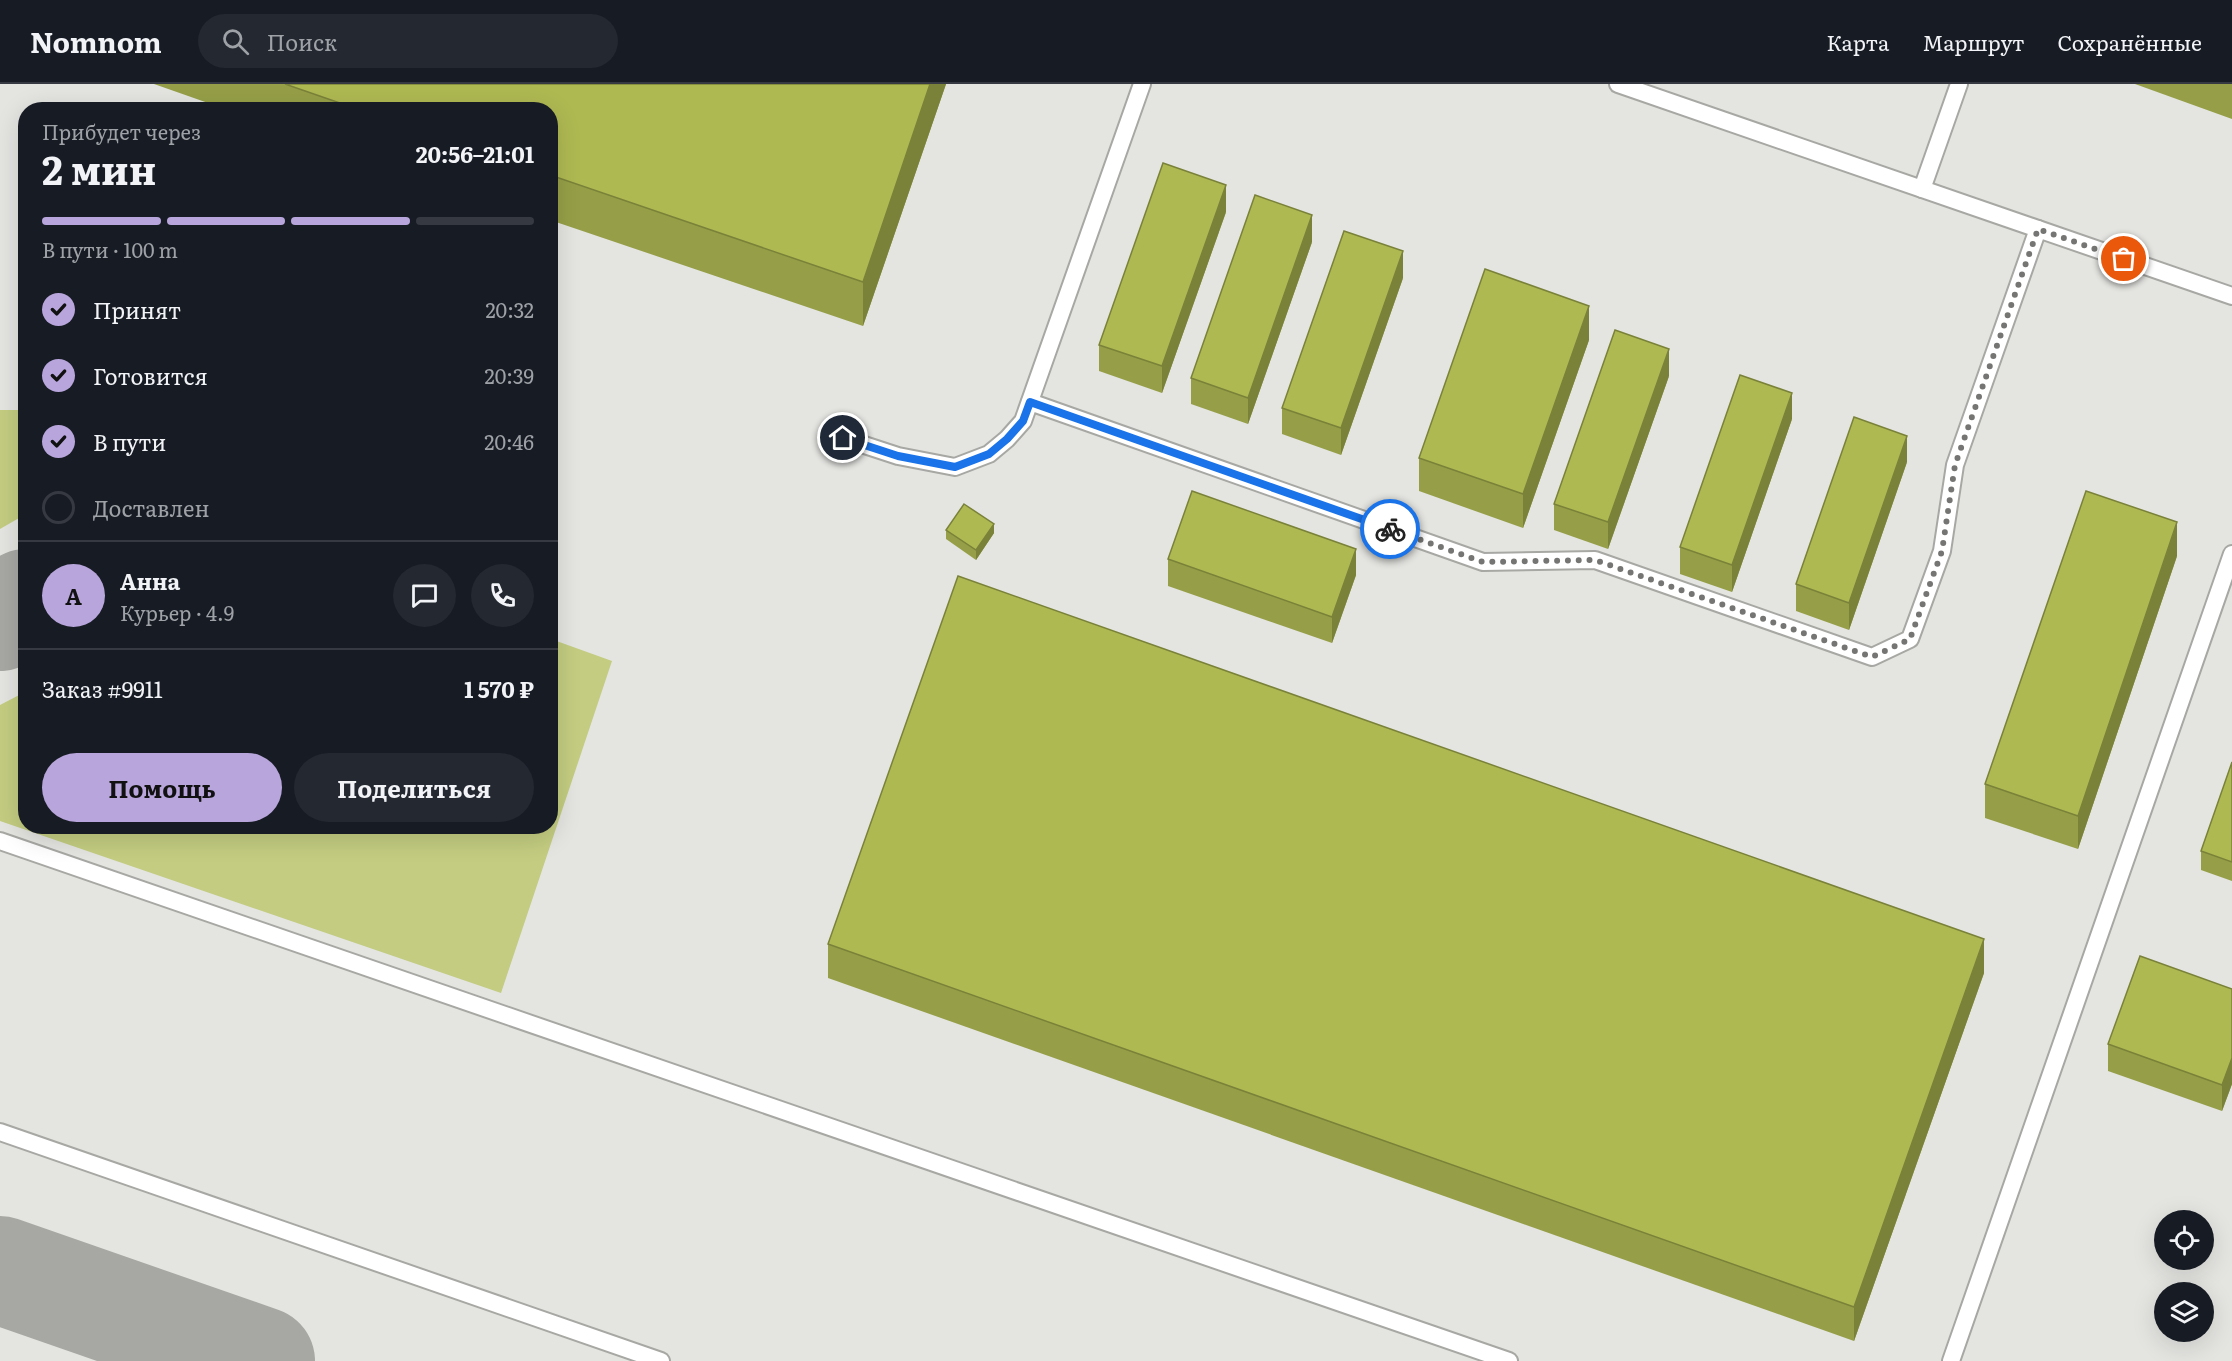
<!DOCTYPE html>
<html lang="ru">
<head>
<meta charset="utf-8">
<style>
	body { margin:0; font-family:Literata,serif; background:#242831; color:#f1f3f6; height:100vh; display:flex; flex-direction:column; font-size:22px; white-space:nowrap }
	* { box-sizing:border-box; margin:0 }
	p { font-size:20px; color:#9ea1a6 }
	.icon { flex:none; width:33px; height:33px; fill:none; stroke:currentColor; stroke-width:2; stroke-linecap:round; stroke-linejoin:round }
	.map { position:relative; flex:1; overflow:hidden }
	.side { position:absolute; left:18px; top:18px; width:540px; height:732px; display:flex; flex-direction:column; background:#171b24; border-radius:24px; box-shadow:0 6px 24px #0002 }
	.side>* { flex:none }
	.fabs { position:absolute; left:2154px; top:1126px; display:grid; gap:12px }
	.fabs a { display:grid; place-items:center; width:60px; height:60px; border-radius:50%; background:#171b24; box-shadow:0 6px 24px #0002; font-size:30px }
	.pin { position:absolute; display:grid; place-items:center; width:51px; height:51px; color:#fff; margin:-26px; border:3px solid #fff; border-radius:50%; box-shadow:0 2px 6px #0007 }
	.courier { position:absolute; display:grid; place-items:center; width:60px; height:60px; margin:-30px; border:4px solid #1a73e8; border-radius:50%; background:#fff; color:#222; box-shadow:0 2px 8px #0007 }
	.overview em { font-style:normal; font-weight:700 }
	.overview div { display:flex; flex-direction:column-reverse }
	.overview { display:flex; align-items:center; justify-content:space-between; height:102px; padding:0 24px }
	h1 { font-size:39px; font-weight:700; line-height:45px }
	.bar { display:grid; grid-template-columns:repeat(4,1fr); gap:9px 6px; align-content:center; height:72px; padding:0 24px }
	.bar i { height:8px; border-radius:4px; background:#363941 }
	.bar .current { background:#b7a5dc }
	.bar p { grid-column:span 4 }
	.line { display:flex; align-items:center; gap:15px; padding:0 24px; border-top:2px solid #363941 }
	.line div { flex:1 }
	.round { display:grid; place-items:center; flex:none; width:63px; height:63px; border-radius:32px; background:#242831 }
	ol { padding:0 24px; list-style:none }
	li { display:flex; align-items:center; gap:18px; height:66px }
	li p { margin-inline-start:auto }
	li .icon { padding:6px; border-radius:50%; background:#b7a5dc; color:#111; stroke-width:4 }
	li:last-child { color:#9ea1a6 }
	li i { width:33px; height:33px; border:3px solid #363941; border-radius:50% }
	.cta { display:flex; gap:12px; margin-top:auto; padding:12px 24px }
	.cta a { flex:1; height:69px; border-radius:36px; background:#b7a5dc; color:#111; font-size:24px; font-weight:700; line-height:69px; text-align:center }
	.cta a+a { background:#242831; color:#f1f3f6 }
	header { display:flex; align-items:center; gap:36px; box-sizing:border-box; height:84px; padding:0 30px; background:#171b24; border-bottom:2px solid #363941 }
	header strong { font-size:28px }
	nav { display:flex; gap:33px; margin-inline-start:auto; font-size:21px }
	.search { width:420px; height:54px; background:#242831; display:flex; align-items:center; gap:15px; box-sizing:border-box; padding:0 21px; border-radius:33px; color:#9ea1a6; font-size:22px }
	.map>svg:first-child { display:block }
	.green { fill:#c3cc80 }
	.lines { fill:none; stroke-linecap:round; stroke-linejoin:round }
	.taxiway { stroke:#a7a8a4; stroke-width:108 }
	.service-casing { stroke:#a7a8a4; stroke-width:20 }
	.service { stroke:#fff; stroke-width:16 }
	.wall { fill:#969f47 }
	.shaded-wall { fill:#7a8239 }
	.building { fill:#afb952; stroke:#7a8239; stroke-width:1.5 }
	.done { stroke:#757573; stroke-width:6; stroke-dasharray:0 10.8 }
	.route { stroke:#1a73e8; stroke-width:8 }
</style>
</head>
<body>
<header>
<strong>Nomnom</strong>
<div class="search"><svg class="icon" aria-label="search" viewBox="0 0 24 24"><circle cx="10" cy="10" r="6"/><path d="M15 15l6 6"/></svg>Поиск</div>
<nav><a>Карта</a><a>Маршрут</a><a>Сохранённые</a></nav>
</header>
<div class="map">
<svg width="2232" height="1277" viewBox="0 0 2232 1277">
	<rect width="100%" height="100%" fill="#e4e5e1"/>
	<g class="green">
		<path d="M 0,326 L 25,326 L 26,430 L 0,445 Z"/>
		<path d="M 551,555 L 612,577 L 501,909 L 0,737 L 0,621 L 25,608 L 26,742 L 550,742 Z"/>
	</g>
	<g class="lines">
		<g class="taxiway">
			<path d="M 0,533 L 26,519"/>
			<path d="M 0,1186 L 261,1277"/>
		</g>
		<g class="service-casing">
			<g id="service">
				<path d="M 1618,0 L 2232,212"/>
				<path d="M 1922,105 L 1959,0"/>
				<path d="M 1030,318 L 1483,478 L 1595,476 L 1872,573 L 1910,555 L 1942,467 L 1955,381 L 2038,145"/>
				<path d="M 843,354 L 898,372 L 955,383 L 989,370 L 1007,355 L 1023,337 L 1142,0"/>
				<path d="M 0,757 L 1509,1277"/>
				<path d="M 0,1048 L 661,1277"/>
				<path d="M 1951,1277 L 2232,470"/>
			</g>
		</g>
		<use href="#service" class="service"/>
	</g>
	<g class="wall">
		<path d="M 154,0 L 946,0 L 863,242 L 550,136 L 550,26 L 228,26 Z"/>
		<path d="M 2135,0 L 2232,0 L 2232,35 Z"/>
		<path d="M 1226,128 L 1162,309 L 1099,287 L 1099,261 Z"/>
		<path d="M 1312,158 L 1248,340 L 1191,320 L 1191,294 Z"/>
		<path d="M 1403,194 L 1341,371 L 1282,350 L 1282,324 Z"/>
		<path d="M 1589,256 L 1523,444 L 1419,407 L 1419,374 Z"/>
		<path d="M 1669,292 L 1608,465 L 1554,446 L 1554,420 Z"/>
		<path d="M 1792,335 L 1732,508 L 1680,490 L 1680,463 Z"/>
		<path d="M 1907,378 L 1849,546 L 1796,527 L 1796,500 Z"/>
		<path d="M 946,446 L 994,449 L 976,476 L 946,455 Z"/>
		<path d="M 2177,472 L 2078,765 L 1985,734 L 1985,700 Z"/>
		<path d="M 1168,475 L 1356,491 L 1332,559 L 1168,502 Z"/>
		<path d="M 2232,678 L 2232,797 L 2201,786 L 2201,767 Z"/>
		<path d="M 828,860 L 1984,889 L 1854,1257 L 828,894 Z"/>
		<path d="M 2232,905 L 2232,1000 L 2222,1027 L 2108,987 L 2108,960 Z"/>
	</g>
	<g class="shaded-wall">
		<path d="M 930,0 L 946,0 L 863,242 L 863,198 Z"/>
		<path d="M 1226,101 L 1226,128 L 1162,309 L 1162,282 Z"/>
		<path d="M 1312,131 L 1312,158 L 1248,340 L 1248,314 Z"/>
		<path d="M 1403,167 L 1403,194 L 1341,371 L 1341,344 Z"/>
		<path d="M 1589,222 L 1589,256 L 1523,444 L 1523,410 Z"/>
		<path d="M 1669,265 L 1669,292 L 1608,465 L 1608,438 Z"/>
		<path d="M 1792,309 L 1792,335 L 1732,508 L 1732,481 Z"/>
		<path d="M 1907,352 L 1907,378 L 1849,546 L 1849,519 Z"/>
		<path d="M 2177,438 L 2177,472 L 2078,765 L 2078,732 Z"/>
		<path d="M 994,440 L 994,449 L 976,476 L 976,466 Z"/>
		<path d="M 1356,465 L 1356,491 L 1332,559 L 1332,533 Z"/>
		<path d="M 1984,855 L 1984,889 L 1854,1257 L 1854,1223 Z"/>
		<path d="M 2232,974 L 2232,1000 L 2222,1027 L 2222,1001 Z"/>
	</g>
	<g class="building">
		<path d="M 285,0 L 930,0 L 863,198 L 550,91 L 550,26 L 360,26 Z"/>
		<path d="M 1163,79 L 1226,101 L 1162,282 L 1099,261 Z"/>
		<path d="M 1255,111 L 1312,131 L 1248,314 L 1191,294 Z"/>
		<path d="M 1344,147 L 1403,167 L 1341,344 L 1282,324 Z"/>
		<path d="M 1485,185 L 1589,222 L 1523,410 L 1419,374 Z"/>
		<path d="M 1615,246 L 1669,265 L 1608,438 L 1554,420 Z"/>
		<path d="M 1740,291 L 1792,309 L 1732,481 L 1680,463 Z"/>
		<path d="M 1854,333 L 1907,352 L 1849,519 L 1796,500 Z"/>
		<path d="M 1192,407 L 1356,465 L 1332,533 L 1168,475 Z"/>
		<path d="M 2086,407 L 2177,438 L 2078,732 L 1985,700 Z"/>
		<path d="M 964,420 L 994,440 L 976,466 L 946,446 Z"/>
		<path d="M 958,492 L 1984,855 L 1854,1223 L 828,860 Z"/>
		<path d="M 2232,678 L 2232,778 L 2201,767 Z"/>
		<path d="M 2140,872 L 2232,905 L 2232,974 L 2222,1001 L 2108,960 Z"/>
	</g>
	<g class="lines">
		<path class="done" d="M 1390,445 L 1483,478 L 1595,476 L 1872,573 L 1910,555 L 1942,467 L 1955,381 L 2038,145 L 2124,175"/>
		<path class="route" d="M 843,354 L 898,372 L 955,383 L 989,370 L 1007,355 L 1023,337 L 1030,318 L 1390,445"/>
	</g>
</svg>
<div class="fabs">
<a><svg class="icon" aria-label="locate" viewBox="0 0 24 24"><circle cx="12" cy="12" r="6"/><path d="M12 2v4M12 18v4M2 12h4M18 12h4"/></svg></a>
<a><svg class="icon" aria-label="layers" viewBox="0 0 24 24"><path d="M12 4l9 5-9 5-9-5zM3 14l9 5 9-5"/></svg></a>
</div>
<div class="pin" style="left:2124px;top:175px;background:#ea580c"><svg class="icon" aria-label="bag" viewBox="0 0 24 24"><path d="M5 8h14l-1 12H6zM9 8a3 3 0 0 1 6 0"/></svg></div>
<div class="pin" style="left:843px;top:354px;background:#1f2937"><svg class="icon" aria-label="home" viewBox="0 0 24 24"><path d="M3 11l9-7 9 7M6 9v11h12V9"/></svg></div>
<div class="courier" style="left:1390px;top:445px"><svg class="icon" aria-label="bike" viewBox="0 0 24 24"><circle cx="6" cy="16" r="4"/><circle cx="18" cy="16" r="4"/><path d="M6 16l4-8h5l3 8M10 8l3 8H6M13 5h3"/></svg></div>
<section class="side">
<div class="overview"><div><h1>2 мин</h1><p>Прибудет через</p></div><em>20:56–21:01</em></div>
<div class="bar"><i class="current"></i><i class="current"></i><i class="current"></i><i></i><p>В пути · 100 m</p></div>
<ol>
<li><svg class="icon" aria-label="check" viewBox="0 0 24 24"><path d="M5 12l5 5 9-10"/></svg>Принят<p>20:32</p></li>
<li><svg class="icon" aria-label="check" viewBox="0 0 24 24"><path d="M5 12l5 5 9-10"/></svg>Готовится<p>20:39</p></li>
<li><svg class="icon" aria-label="check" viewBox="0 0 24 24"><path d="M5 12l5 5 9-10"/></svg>В пути<p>20:46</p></li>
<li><i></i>Доставлен</li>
</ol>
<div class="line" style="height:108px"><b class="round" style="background:#b7a5dc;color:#111">А</b><div><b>Анна</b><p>Курьер · 4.9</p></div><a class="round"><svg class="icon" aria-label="chat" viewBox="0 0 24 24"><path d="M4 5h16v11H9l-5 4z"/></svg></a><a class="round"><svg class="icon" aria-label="phone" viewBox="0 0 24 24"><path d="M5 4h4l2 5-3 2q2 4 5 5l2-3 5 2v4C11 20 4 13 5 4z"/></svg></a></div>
<div class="line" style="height:78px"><div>Заказ #9911</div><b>1 570 ₽</b></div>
<div class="cta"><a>Помощь</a><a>Поделиться</a></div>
</section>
</div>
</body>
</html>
